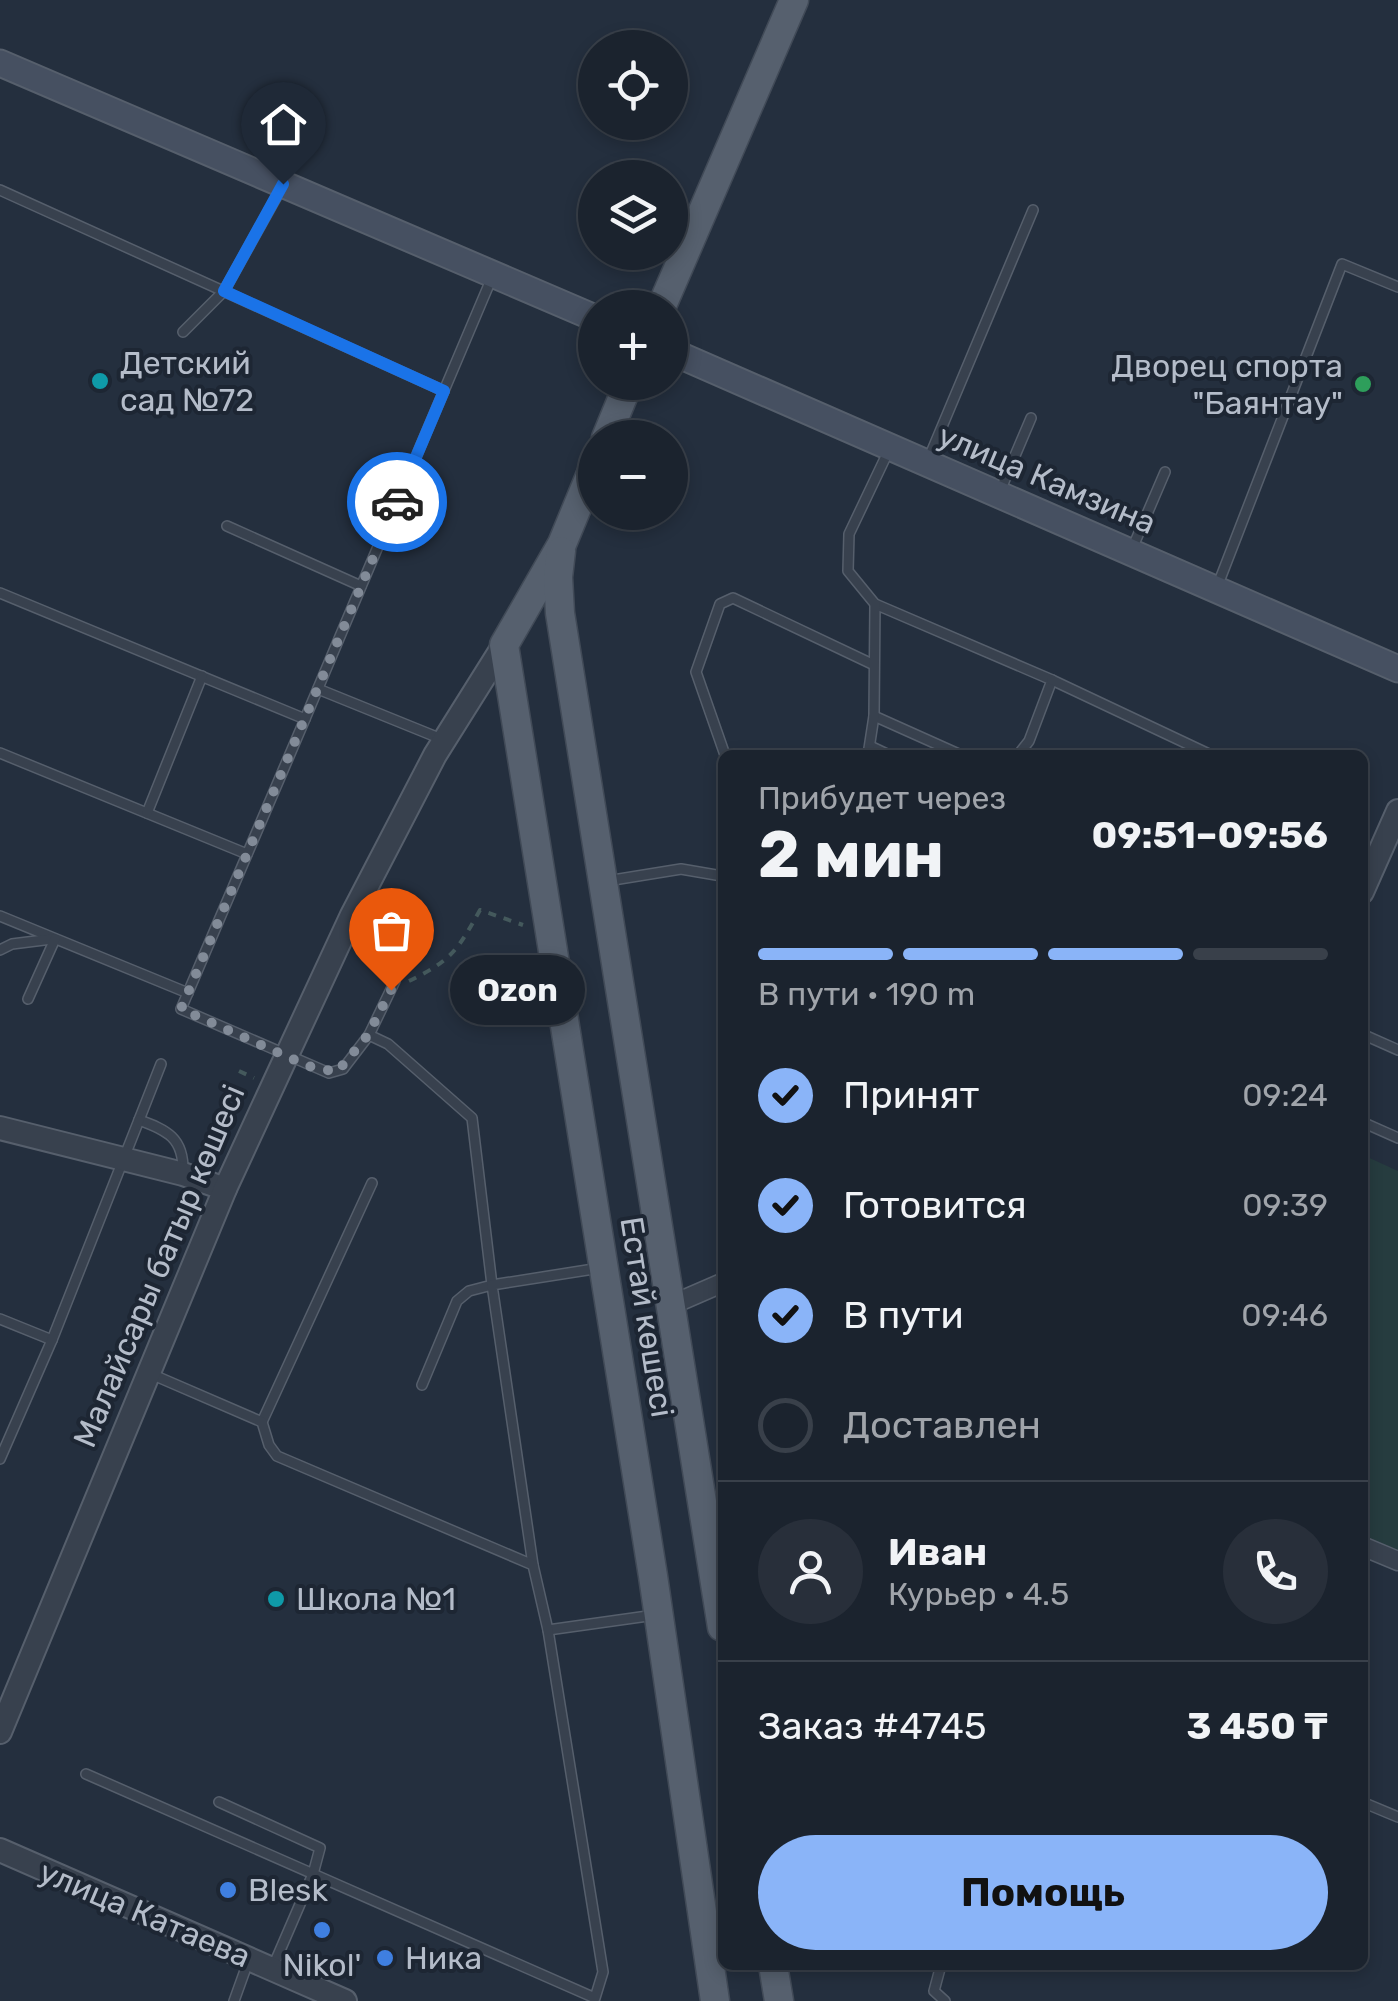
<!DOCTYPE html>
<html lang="ru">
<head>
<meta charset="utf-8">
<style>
	body { margin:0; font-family:Rubik,sans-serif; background:#282f3a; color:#f1f3f6; height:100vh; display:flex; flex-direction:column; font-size:38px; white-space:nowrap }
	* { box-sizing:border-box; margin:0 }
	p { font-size:32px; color:#a0a4aa }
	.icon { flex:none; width:55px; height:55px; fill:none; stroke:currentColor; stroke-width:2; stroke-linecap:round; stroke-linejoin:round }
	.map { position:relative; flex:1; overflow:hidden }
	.sheet { position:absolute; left:718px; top:750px; width:650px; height:1220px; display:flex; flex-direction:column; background:#1b232e; border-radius:15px; box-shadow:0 5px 15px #0003,0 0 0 2px #39404a }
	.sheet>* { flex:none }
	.controls { position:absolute; left:578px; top:30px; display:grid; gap:20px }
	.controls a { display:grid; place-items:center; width:110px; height:110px; border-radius:50%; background:#1b232e; box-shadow:0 5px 15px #0003,0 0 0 2px #39404a; font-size:50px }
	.pin { position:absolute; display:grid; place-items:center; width:85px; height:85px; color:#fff; margin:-102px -42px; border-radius:50% 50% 50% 0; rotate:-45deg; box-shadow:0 0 10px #0007 }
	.pin .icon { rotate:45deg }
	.courier { position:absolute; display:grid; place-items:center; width:100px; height:100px; margin:-50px; border:8px solid #1a73e8; border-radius:50%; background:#fff; color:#222; box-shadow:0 2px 12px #0007 }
	.bubble { position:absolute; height:70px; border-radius:35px; background:#1b232e; box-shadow:0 5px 15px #0003,0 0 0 2px #39404a; font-size:32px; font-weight:700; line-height:70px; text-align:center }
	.headline em { font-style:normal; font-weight:700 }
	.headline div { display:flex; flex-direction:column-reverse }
	.headline { display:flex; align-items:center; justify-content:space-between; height:170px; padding:0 40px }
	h1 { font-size:65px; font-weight:700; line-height:75px }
	.bar { display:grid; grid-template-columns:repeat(4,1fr); gap:15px 10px; align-content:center; height:120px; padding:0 40px }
	.bar i { height:12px; border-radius:8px; background:#39404a }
	.bar .current { background:#8ab4f8 }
	.bar p { grid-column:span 4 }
	.line { display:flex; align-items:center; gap:25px; padding:0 40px; border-top:2px solid #39404a }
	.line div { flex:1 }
	.round { display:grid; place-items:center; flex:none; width:105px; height:105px; border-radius:52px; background:#282f3a }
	ol { padding:0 40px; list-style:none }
	li { display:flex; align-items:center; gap:30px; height:110px }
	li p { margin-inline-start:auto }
	li .icon { padding:10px; border-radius:50%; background:#8ab4f8; color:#111; stroke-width:4 }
	li:last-child { color:#a0a4aa }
	li i { width:55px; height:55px; border:5px solid #39404a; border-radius:50% }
	.action { display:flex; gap:20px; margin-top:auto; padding:20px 40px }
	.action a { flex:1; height:115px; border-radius:60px; background:#8ab4f8; color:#111; font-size:40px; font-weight:700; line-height:115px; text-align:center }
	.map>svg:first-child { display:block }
	.green { fill:#263c3f }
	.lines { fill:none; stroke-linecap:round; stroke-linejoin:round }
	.service-casing { stroke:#565f6c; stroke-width:12 }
	.minor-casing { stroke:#565f6c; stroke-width:21 }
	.tertiary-casing { stroke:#565f6c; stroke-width:26 }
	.secondary-casing { stroke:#565f6c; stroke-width:29 }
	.primary-casing { stroke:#414a57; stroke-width:31 }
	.path { stroke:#44595c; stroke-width:4; stroke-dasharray:8 8; stroke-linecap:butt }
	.service { stroke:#38414e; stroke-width:9 }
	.minor { stroke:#38414e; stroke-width:18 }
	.tertiary { stroke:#38414e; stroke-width:22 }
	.secondary { stroke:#465061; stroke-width:25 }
	.primary { stroke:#56606e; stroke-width:28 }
	.done { stroke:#828b98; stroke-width:10; stroke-dasharray:0 18 }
	.route { stroke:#1a73e8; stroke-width:12 }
	.culture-dot { fill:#0f9aa8; stroke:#1d2633; stroke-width:4 }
	.leisure-dot { fill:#2e9e5b; stroke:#1d2633; stroke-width:4 }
	.shop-dot { fill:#3f7fe0; stroke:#1d2633; stroke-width:4 }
	.labels { text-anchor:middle; stroke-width:8; stroke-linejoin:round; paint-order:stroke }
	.poi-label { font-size:32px; fill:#b4bcc9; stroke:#1d2633; text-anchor:start }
	.street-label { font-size:32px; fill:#b4bcc9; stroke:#1d2633 }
</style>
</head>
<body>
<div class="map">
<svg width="1398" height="2001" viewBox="0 0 1398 2001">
	<rect width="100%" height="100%" fill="#242f3e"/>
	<path class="green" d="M 1363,1155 L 1398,1171 L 1398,1550 L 1363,1535 Z"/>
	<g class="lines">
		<g class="service-casing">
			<g id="service">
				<path d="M 0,190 L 444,391"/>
				<path d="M 183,332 L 224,291 L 282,187"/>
				<path d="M 928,460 L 1033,210"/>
				<path d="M 1000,491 L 1031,418"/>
				<path d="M 227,526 L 361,586"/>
				<path d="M 1132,549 L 1165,472"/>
				<path d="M 1217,587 L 1342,264 L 1398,287"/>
				<path d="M 0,593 L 305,719 L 181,1009 L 329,1073 L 343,1069 L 369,1035 L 388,1044 L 472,1118 L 492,1285 L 469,1291 L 457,1301 L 422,1385"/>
				<path d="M 875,604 L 1052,680 L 1029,741 L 1018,755"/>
				<path d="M 1052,680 L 1211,755"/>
				<path d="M 318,689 L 444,740"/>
				<path d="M 874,716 L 961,755"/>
				<path d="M 305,719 L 493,275"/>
				<path d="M 870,746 L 889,755"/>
				<path d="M 0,753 L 247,854"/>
				<path d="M 725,755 L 696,672 L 720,604 L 733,598 L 872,664"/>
				<path d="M 868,755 L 874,716 L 875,604 L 848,571 L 849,534 L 888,452"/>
				<path d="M 147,813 L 202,676"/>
				<path d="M 607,881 L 681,869 L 722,876"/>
				<path d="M 0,916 L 188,993"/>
				<path d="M 0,950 L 12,944 L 52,939"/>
				<path d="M 28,999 L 55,939"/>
				<path d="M 1362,1034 L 1398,1050"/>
				<path d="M 369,1035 L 395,981"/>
				<path d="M 161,1064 L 139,1120 C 167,1130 184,1138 183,1172"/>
				<path d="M 1362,1122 L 1398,1138"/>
				<path d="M 0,1319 L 52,1340"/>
				<path d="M 262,1422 L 372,1183"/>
				<path d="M 0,1459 L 52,1340 L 139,1120"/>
				<path d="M 533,1565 L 492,1285 L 600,1268"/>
				<path d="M 548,1630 L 655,1615"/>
				<path d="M 86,1774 L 595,1998 L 603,1972 L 548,1630 L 533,1565 L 277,1456 L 269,1445 L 262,1422 L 151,1374"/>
				<path d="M 219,1802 L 320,1848 L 313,1874 L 272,1969"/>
				<path d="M 1362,1802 L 1398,1817"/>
				<path d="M 941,1965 L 934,1991 L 945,2001"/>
				<path d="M 234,2001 L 248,1962"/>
			</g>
		</g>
		<g class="minor-casing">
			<g id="minor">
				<path d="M 669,1306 L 722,1283"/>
				<path d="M 1362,1546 L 1398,1561"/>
			</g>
		</g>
		<g class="tertiary-casing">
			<g id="tertiary">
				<path d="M 1362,892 L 1398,811"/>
				<path d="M 0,1128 L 183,1174 L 225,1189"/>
				<path d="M 0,1732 L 225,1189 L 287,1055 L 352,915 L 435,755 L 504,645"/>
				<path d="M 0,1850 L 345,2001"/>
			</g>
		</g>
		<g class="secondary-casing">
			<g id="secondary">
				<path d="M 0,63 L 595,318"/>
				<path d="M 670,351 L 1398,669"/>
			</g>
		</g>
		<g class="primary-casing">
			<g id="primary">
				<path d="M 661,308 L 794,0"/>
				<path d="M 606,438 L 629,382"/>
				<path d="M 595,464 L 562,544 L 504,645 L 653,1576 L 715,2001"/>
				<path d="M 561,551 L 558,577 L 560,613 L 722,1627"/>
				<path d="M 773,1965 L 779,2001"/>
			</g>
		</g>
		<g class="path">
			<path d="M 409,981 C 452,960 457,951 480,910 L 523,925"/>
			<path d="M 239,1071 L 254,1078"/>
		</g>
		<use href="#service" class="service"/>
		<use href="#minor" class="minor"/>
		<use href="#tertiary" class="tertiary"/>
		<use href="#secondary" class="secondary"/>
		<use href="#primary" class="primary"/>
	</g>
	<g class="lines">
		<path class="done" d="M 391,990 L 368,1035 L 337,1072 L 308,1066 L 181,1009 L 397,502"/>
		<path class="route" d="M 283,184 L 224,291 L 444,391 L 397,502"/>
	</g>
	<g class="culture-dot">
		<circle cx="100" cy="381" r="10"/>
		<circle cx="276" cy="1599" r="10"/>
	</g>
	<circle class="leisure-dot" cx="1363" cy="384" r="10"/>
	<g class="shop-dot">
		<circle cx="228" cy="1890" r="10"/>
		<circle cx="322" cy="1930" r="10"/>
		<circle cx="385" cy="1958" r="10"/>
	</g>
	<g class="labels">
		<g class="poi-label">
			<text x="120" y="374">Детский<tspan x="120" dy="37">сад №72</tspan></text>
			<text x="1343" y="377" text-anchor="end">Дворец спорта<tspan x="1343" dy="37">"Баянтау"</tspan></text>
			<text x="296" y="1610">Школа №1</text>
			<text x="248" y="1901">Blesk</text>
			<text x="405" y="1969">Ника</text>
			<text x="322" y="1976" text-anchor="middle">Nikol'</text>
		</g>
		<g class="street-label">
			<text transform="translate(1047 479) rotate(23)" y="11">улица Камзина</text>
			<text transform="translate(159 1266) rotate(-67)" y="11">Малайсары батыр көшесі</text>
			<text transform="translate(647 1317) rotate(81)" y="11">Естай көшесі</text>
			<text transform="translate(145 1914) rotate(23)" y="11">улица Катаева</text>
		</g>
	</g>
</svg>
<div class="controls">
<a><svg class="icon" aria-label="locate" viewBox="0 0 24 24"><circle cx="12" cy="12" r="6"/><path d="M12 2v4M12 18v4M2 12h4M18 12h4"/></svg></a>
<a><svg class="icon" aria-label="layers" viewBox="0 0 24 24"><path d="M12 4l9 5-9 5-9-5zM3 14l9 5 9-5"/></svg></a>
<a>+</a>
<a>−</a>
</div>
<div class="pin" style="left:391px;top:990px;background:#ea580c"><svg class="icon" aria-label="bag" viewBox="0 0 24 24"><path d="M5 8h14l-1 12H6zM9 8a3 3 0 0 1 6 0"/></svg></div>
<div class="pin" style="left:283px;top:184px;background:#1f2937"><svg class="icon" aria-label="home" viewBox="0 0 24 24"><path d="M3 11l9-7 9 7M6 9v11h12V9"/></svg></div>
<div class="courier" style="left:397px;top:502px"><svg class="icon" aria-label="car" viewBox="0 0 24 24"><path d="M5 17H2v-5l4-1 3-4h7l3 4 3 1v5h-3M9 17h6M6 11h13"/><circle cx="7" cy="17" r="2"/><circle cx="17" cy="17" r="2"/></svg></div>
<div class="bubble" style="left:450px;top:955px;width:135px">Ozon</div>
<section class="sheet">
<div class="headline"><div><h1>2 мин</h1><p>Прибудет через</p></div><em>09:51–09:56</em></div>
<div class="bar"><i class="current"></i><i class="current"></i><i class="current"></i><i></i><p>В пути · 190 m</p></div>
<ol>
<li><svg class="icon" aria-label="check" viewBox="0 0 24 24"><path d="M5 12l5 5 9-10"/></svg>Принят<p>09:24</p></li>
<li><svg class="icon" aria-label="check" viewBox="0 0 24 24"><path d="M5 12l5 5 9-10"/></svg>Готовится<p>09:39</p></li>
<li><svg class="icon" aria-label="check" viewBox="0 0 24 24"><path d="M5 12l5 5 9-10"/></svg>В пути<p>09:46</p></li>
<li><i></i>Доставлен</li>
</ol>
<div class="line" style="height:180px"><a class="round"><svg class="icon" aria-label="person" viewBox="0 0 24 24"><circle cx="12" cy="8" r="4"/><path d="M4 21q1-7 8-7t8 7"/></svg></a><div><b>Иван</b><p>Курьер · 4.5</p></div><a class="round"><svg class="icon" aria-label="phone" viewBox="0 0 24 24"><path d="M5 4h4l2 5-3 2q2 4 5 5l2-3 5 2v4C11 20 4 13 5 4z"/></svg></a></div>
<div class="line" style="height:130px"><div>Заказ #4745</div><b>3 450 ₸</b></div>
<div class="action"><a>Помощь</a></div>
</section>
</div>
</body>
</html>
